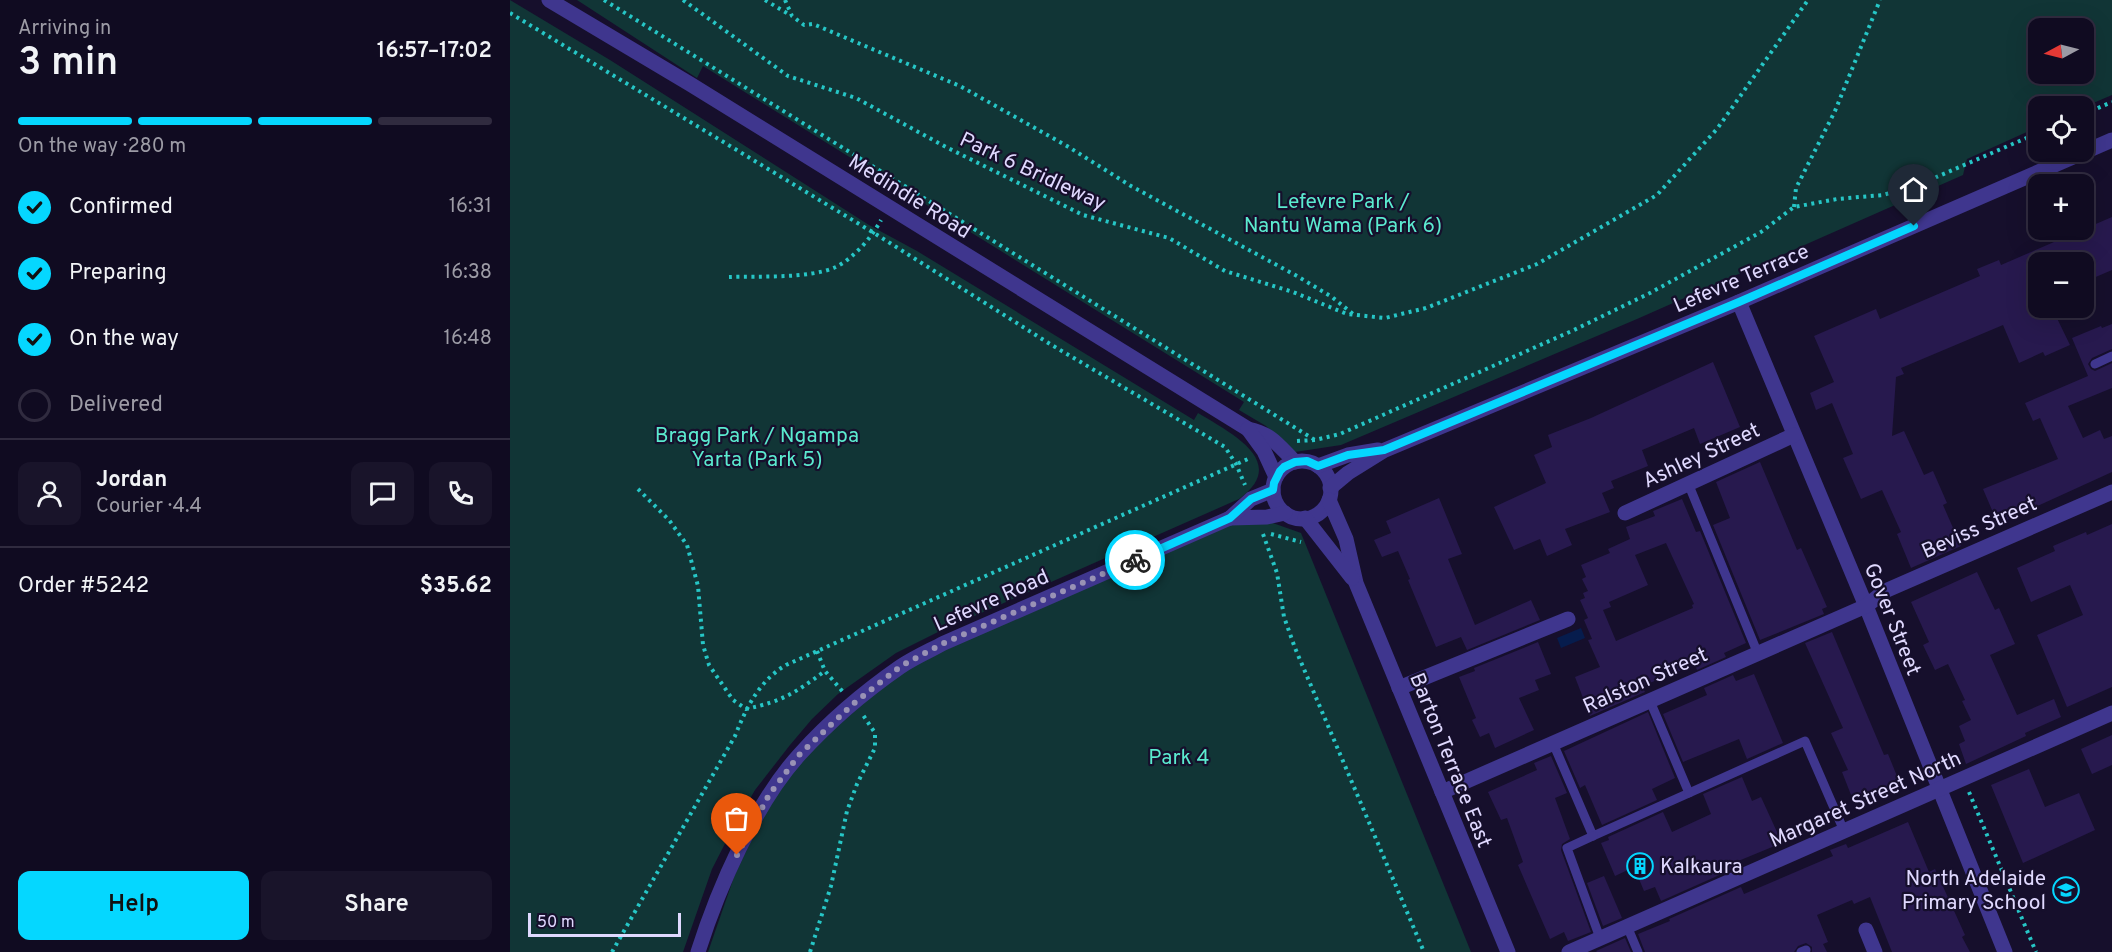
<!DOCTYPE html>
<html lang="en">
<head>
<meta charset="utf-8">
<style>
	body { margin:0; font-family:Overpass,sans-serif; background:#19142a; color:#f1f3f6; height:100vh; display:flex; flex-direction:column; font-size:22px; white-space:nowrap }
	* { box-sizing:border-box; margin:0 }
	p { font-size:20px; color:#9c9ba5 }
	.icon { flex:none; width:33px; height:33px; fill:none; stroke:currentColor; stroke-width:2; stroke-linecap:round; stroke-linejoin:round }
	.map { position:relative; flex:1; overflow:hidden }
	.sheet { display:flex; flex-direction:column; background:#100b21; width:510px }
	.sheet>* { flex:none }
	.needle { width:39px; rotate:263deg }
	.buttons { position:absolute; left:1518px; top:18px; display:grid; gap:12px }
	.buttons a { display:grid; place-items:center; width:66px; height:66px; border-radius:12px; background:#100b21; box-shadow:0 6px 24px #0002,0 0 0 2px #302b3f; font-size:30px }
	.scale { position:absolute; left:18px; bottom:15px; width:153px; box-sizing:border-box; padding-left:6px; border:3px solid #e0d9ff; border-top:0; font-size:16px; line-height:21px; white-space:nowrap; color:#e0d9ff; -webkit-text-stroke:4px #160f2c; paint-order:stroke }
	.pin { position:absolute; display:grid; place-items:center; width:51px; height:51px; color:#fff; margin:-62px -26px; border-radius:50% 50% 50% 0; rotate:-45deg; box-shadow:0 0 6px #0007 }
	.pin .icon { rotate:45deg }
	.courier { position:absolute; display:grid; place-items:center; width:60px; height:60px; margin:-30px; border:4px solid #05d7ff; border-radius:50%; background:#fff; color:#222; box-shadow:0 2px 8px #0007 }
	.headline em { font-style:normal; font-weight:600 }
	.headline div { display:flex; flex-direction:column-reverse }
	.headline { display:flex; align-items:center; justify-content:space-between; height:102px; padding:0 18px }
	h1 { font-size:39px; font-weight:600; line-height:45px }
	.bar { display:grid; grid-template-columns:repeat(4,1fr); gap:9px 6px; align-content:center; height:72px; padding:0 18px }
	.bar i { height:8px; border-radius:4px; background:#302b3f }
	.bar .active { background:#05d7ff }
	.bar p { grid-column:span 4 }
	.line { display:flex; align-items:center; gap:15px; padding:0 18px; border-top:2px solid #302b3f }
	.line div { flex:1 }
	.round { display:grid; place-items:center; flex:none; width:63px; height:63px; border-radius:12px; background:#19142a }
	ol { padding:0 18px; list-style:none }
	li { display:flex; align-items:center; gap:18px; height:66px }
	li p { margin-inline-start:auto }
	li .icon { padding:6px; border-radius:50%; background:#05d7ff; color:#111; stroke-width:4 }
	li:last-child { color:#9c9ba5 }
	li i { width:33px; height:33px; border:3px solid #302b3f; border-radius:50% }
	.button { display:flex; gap:12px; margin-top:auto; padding:12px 18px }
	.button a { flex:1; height:69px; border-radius:12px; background:#05d7ff; color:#111; font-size:24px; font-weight:600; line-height:69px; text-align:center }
	.button a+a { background:#19142a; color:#f1f3f6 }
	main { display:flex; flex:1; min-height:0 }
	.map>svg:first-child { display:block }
	.green { fill:#113536; fill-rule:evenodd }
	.water { fill:#061c4d }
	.building { fill:#27194e; fill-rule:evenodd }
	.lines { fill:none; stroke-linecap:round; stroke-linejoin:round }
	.path { stroke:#26c6c6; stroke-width:4; stroke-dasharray:3 4.5; stroke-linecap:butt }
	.service { stroke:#3f368e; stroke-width:9 }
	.minor { stroke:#3f368e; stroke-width:15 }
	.tertiary { stroke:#3f368e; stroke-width:15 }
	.done { stroke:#9992b5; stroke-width:6; stroke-dasharray:0 10.8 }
	.route { stroke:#05d7ff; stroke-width:8 }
	.labels { text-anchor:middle; stroke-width:4.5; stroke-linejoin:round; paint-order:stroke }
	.street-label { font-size:21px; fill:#e0d9ff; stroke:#160f2c }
	.park-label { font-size:21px; fill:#5beacf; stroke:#160f2c }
	.poi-label { font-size:21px; fill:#e0d9ff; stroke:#160f2c; text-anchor:start }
</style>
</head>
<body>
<main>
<section class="sheet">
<div class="headline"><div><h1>3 min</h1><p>Arriving in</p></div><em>16:57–17:02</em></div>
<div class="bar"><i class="active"></i><i class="active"></i><i class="active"></i><i></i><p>On the way · 280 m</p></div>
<ol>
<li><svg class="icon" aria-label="check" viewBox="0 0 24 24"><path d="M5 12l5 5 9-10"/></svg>Confirmed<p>16:31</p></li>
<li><svg class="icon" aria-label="check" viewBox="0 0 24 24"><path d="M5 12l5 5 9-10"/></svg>Preparing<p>16:38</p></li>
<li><svg class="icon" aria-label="check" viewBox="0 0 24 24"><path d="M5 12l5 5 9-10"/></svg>On the way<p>16:48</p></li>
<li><i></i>Delivered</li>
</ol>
<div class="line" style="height:108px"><a class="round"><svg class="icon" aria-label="person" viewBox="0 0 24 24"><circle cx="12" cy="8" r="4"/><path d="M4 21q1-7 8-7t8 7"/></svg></a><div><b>Jordan</b><p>Courier · 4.4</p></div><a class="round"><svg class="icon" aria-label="chat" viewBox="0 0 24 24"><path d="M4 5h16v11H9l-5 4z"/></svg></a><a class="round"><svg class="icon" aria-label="phone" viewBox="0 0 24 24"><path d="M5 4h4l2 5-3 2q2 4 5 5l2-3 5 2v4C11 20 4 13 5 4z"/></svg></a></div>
<div class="line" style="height:78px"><div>Order #5242</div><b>$35.62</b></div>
<div class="button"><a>Help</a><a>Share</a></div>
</section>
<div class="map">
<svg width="1602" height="952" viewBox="0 0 1602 952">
	<rect width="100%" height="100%" fill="#160f2c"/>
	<g class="green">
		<path d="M 0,0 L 100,60 L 359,225 L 407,251 L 684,420 L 688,413 C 721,433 780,462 729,499 L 428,632 L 386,653 L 328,694 L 302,719 L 280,745 L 245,790 L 222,830 L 202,869 L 173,952 L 0,952 Z"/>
		<path d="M 67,0 L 1602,0 L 1602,95 L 1574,107 L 1528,106 L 1528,127 L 1457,159 L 1453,175 L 1127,319 L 831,445 L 785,452 L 756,426 L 729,410 L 734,402 L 193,66 L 187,78 ZM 1528,28 L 1574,28 L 1574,74 L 1528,74 Z"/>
		<path d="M 721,521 L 757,521 L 791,533 L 961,952 L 198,952 L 224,877 L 262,796 L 291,758 L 393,669 Z"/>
	</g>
	<path class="water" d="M 1071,628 L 1075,638 L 1051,648 L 1047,638 Z"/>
	<g class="building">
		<path d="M 1602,217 L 1602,270 L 1574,282 L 1574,262 L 1528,262 L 1528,308 L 1542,308 L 1560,345 L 1535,356 L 1533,352 L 1509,363 L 1493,325 L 1391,368 L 1394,374 L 1386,377 L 1382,436 L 1394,431 L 1414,475 L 1423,471 L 1437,503 L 1433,505 L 1451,546 L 1401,568 L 1387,534 L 1391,532 L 1372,490 L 1351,499 L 1333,458 L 1343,454 L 1322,403 L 1306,410 L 1300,393 L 1324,382 L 1304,336 L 1366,309 L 1370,319 L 1470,276 L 1467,269 L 1489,260 L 1491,265 Z"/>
		<path d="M 1602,324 L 1602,349 L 1582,358 L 1578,364 L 1581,369 L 1585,371 L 1602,363 L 1602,388 L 1558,406 L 1573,438 L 1590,430 L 1594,439 L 1602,436 L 1602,472 L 1488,524 L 1473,489 L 1548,459 L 1530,418 L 1523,421 L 1515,403 L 1578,376 L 1562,338 L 1591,326 L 1592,328 Z"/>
		<path d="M 1203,362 L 1230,427 L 1190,444 L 1184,428 L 1137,448 L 1132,450 L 1138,466 L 1101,481 L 1104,488 L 1092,493 L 1100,512 L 1055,529 L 1062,545 L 1037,556 L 1030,539 L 1004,550 L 984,507 L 1036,483 L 1024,455 L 1042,447 L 1038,435 L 1081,418 Z"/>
		<path d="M 1250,462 L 1287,550 L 1291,548 L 1317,607 L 1312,609 L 1314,614 L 1250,640 L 1203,525 L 1220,518 L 1206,482 Z"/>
		<path d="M 929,498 L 952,554 L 938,559 L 965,625 L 1021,600 L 1030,620 L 957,650 L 951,637 L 926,647 L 898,580 L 900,579 L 888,551 L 872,557 L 864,540 L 881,533 L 876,521 Z"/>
		<path d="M 1172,499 L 1186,532 L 1190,531 L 1236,643 L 1214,653 L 1216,657 L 1187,670 L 1185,665 L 1132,686 L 1135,692 L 1080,716 L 1065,677 L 1090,667 L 1078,640 L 1082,639 L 1074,620 L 1078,618 L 1070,600 L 1075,598 L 1073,593 L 1078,591 L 1072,579 L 1076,577 L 1071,565 L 1100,553 L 1098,549 L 1120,539 L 1116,527 L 1145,516 L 1143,511 ZM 1156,543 L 1184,604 L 1182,605 L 1183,608 L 1106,641 L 1093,610 L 1101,607 L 1099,602 L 1138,585 L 1125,555 Z"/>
		<path d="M 1602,524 L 1602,687 L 1557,707 L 1527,635 L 1573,615 L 1560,585 L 1521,602 L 1507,568 L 1545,551 L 1543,546 L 1576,532 L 1577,535 Z"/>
		<path d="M 1467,572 L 1485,610 L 1489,608 L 1505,644 L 1480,655 L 1507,715 L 1544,699 L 1551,717 L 1515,733 L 1516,736 L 1456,764 L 1449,744 L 1455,741 L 1449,726 L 1461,720 L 1452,701 L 1455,700 L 1438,664 L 1425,670 L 1413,645 L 1419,642 L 1401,602 Z"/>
		<path d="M 1322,632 L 1374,755 L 1378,754 L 1391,786 L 1345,805 L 1332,772 L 1338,770 L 1321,733 L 1333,728 L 1295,643 Z"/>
		<path d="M 1028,642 L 1041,674 L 1025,680 L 1029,690 L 1009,698 L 1024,730 L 985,748 L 979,733 L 970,737 L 962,720 L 966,718 L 949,677 L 965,671 L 964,668 Z"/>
		<path d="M 1244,674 L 1273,743 L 1237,759 L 1229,739 L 1173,762 L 1153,714 L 1197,695 L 1194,688 L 1223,675 L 1226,681 Z"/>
		<path d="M 1138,712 L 1165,778 L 1142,789 L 1147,800 L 1092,825 L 1075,785 L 1070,788 L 1054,751 Z"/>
		<path d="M 1602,735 L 1602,765 L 1582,774 L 1571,749 Z"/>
		<path d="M 1041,756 L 1057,793 L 1045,798 L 1060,839 L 1052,844 L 1051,850 L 1081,932 L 1058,941 L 1054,932 L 1040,939 L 1008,865 L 1013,862 L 997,818 L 991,820 L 978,792 L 1027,770 L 1024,763 Z"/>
		<path d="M 1519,769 L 1535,807 L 1569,793 L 1585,830 L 1513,863 L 1481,785 Z"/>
		<path d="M 1232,777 L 1242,801 L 1251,797 L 1272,843 L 1221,864 L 1223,869 L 1151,901 L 1145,887 L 1134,891 L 1124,867 L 1105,876 L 1091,843 L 1099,840 L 1098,837 L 1153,812 L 1162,832 L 1201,814 L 1193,794 Z"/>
		<path d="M 1398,822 L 1419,872 L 1425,869 L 1455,935 L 1452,937 L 1460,952 L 1382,952 L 1360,897 L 1344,904 L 1342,900 L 1307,915 L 1318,942 L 1313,944 L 1317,952 L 1302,952 L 1302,947 L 1296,943 L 1288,946 L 1284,952 L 1135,952 L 1128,934 L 1160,921 L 1159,919 L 1231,887 L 1234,894 L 1323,856 L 1320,850 L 1336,844 L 1338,848 Z"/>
		<path d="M 1094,876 L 1112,918 L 1093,926 L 1077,883 Z"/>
		<path d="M 1115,938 L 1121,952 L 1087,952 L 1086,951 Z"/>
	</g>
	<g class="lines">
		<g class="path">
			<path d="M 94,0 L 805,440"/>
			<path d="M 173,0 L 278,76 L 346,98 L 436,147 L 573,215 L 659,238 L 715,271 L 783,292 L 837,314 L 875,318 L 916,308 L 1027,264 L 1147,195 L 1207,129 L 1298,0"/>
			<path d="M 255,0 L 280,15"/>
			<path d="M 275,0 L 282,16 L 294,25 L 303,24 L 450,86 L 557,146 L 621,186 L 787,276 L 822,297 L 843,314"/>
			<path d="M 0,13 L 364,233 L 540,344 L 715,447 L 726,464 L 735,485"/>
			<path d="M 1574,114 L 1602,102"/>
			<path d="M 1284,207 L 1286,188 L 1325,111 L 1370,0"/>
			<path d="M 219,277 C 249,276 299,279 326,267 C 344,258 362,237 371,220"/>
			<path d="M 787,441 L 805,440 L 830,434 L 1064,330 L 1140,293 L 1251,232 L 1284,207 L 1327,199 L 1373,195 L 1408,185 L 1528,133"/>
			<path d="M 128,489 L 159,520 L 177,545 L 188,586 L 193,645 L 199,665 L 223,700 L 236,709 C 273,701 285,693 315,671"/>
			<path d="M 753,534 L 767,573 L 774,617 L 785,648 L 914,952"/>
			<path d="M 761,534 L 791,542"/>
			<path d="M 307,651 L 315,671 L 333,692"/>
			<path d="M 1459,792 L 1526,952"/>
			<path d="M 102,952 L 225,736 C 236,708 249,681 276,665 L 738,459"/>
			<path d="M 300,952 L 321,886 L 337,811 L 347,784 L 365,748 L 365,733 L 353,715"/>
		</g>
		<g class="service">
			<path d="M 1585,364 L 1602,356"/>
			<path d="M 1178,483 L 1248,654"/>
			<path d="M 1043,743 L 1083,836 L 1179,793 L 1140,701"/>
			<path d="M 1179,793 L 1295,741 L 1334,831"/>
			<path d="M 1083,836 L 1057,848 L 1090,938"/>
			<path d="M 1117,926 L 1128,952"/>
			<path d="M 1291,952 L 1296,950"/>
		</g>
		<g class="minor">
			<path d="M 1229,302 L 1356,606 L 1495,952"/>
			<path d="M 1115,513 L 1284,435"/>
			<path d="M 889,688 L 1058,619"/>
			<path d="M 932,792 L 1356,606 L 1375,591 L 1602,492"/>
			<path d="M 1356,930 L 1365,952"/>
			<path d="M 188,952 C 208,889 245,803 290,754 C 319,722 354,692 390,667 C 403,658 419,651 434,643 L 720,518"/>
			<path d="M 1059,952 L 1602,713"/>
		</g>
		<g class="tertiary">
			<path d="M 39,0 L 180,84 L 738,429 C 762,434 768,445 785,462"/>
			<path d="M 738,429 L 754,451 L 766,477"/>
			<circle cx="792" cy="490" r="29"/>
			<path d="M 808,466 L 838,455 L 868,450"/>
			<path d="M 820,488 L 838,473 L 875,450 L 1229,302 L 1602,140"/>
			<path d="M 819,500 L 836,539 L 846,583 L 998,952"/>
			<path d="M 720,518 L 757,517 L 775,513"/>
			<path d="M 720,518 L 741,499 L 763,490"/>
			<path d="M 795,518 L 842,578"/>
		</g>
	</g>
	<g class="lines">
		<path class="done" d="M 227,855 L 259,795 L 289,755 L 343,704 L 391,666 L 434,643 L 625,560"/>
		<path class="route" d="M 625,560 L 720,518 L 741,499 L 763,490 L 764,483 L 770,471 L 774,467 L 785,462 L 797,461 L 808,466 L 838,455 L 874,450 L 1229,302 L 1404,226"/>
	</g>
	<defs>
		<g id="building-ring" transform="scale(1.35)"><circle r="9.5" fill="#160f2c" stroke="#05d7ff" stroke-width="1.5"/><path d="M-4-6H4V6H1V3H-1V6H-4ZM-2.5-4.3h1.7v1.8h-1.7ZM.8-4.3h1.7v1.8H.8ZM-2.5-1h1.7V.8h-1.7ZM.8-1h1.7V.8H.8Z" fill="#05d7ff"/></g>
		<g id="school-ring" transform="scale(1.35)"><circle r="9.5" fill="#160f2c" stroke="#05d7ff" stroke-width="1.5"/><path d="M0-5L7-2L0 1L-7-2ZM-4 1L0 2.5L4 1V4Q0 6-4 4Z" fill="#05d7ff"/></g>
	</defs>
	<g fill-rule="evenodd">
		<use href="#building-ring" x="1130" y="866"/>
		<use href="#school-ring" x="1556" y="890"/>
	</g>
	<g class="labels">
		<g class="street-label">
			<text transform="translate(523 171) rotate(25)" y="7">Park 6 Bridleway</text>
			<text transform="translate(400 196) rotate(32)" y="7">Medindie Road</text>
			<text transform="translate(1231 278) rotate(-23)" y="7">Lefevre Terrace</text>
			<text transform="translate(1191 455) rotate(-25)" y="7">Ashley Street</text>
			<text transform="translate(1469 527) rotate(-24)" y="7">Beviss Street</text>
			<text transform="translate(481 600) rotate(-24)" y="7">Lefevre Road</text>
			<text transform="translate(1383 619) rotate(68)" y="7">Gover Street</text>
			<text transform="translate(1135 680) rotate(-24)" y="7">Ralston Street</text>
			<text transform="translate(941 760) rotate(68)" y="7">Barton Terrace East</text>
			<text transform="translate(1355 799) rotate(-24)" y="7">Margaret Street North</text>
		</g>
		<g class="park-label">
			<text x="833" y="208">Lefevre Park /<tspan x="833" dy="24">Nantu Wama (Park 6)</tspan></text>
			<text x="247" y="442">Bragg Park / Ngampa<tspan x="247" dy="24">Yarta (Park 5)</tspan></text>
			<text x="669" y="764">Park 4</text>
		</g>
		<g class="poi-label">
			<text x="1150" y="873">Kalkaura</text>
			<text x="1536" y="885" text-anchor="end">North Adelaide<tspan x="1536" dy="24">Primary School</tspan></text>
		</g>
	</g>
</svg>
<div class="buttons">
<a><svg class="needle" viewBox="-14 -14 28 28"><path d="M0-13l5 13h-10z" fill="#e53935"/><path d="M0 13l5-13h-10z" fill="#9c9ba5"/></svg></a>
<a><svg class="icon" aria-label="locate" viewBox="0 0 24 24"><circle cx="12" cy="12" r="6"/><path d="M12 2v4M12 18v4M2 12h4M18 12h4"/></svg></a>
<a>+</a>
<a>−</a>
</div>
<div class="scale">50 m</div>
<div class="pin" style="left:227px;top:855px;background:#ea580c"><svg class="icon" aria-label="bag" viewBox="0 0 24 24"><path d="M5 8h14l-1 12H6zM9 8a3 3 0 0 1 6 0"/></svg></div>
<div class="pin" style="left:1404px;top:226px;background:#1f2937"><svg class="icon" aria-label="home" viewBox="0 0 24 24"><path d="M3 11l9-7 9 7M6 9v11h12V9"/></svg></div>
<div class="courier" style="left:625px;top:560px"><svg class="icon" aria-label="bike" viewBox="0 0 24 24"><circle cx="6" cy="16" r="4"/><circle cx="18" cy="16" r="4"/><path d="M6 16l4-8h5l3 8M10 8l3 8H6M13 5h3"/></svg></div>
</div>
</main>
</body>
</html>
